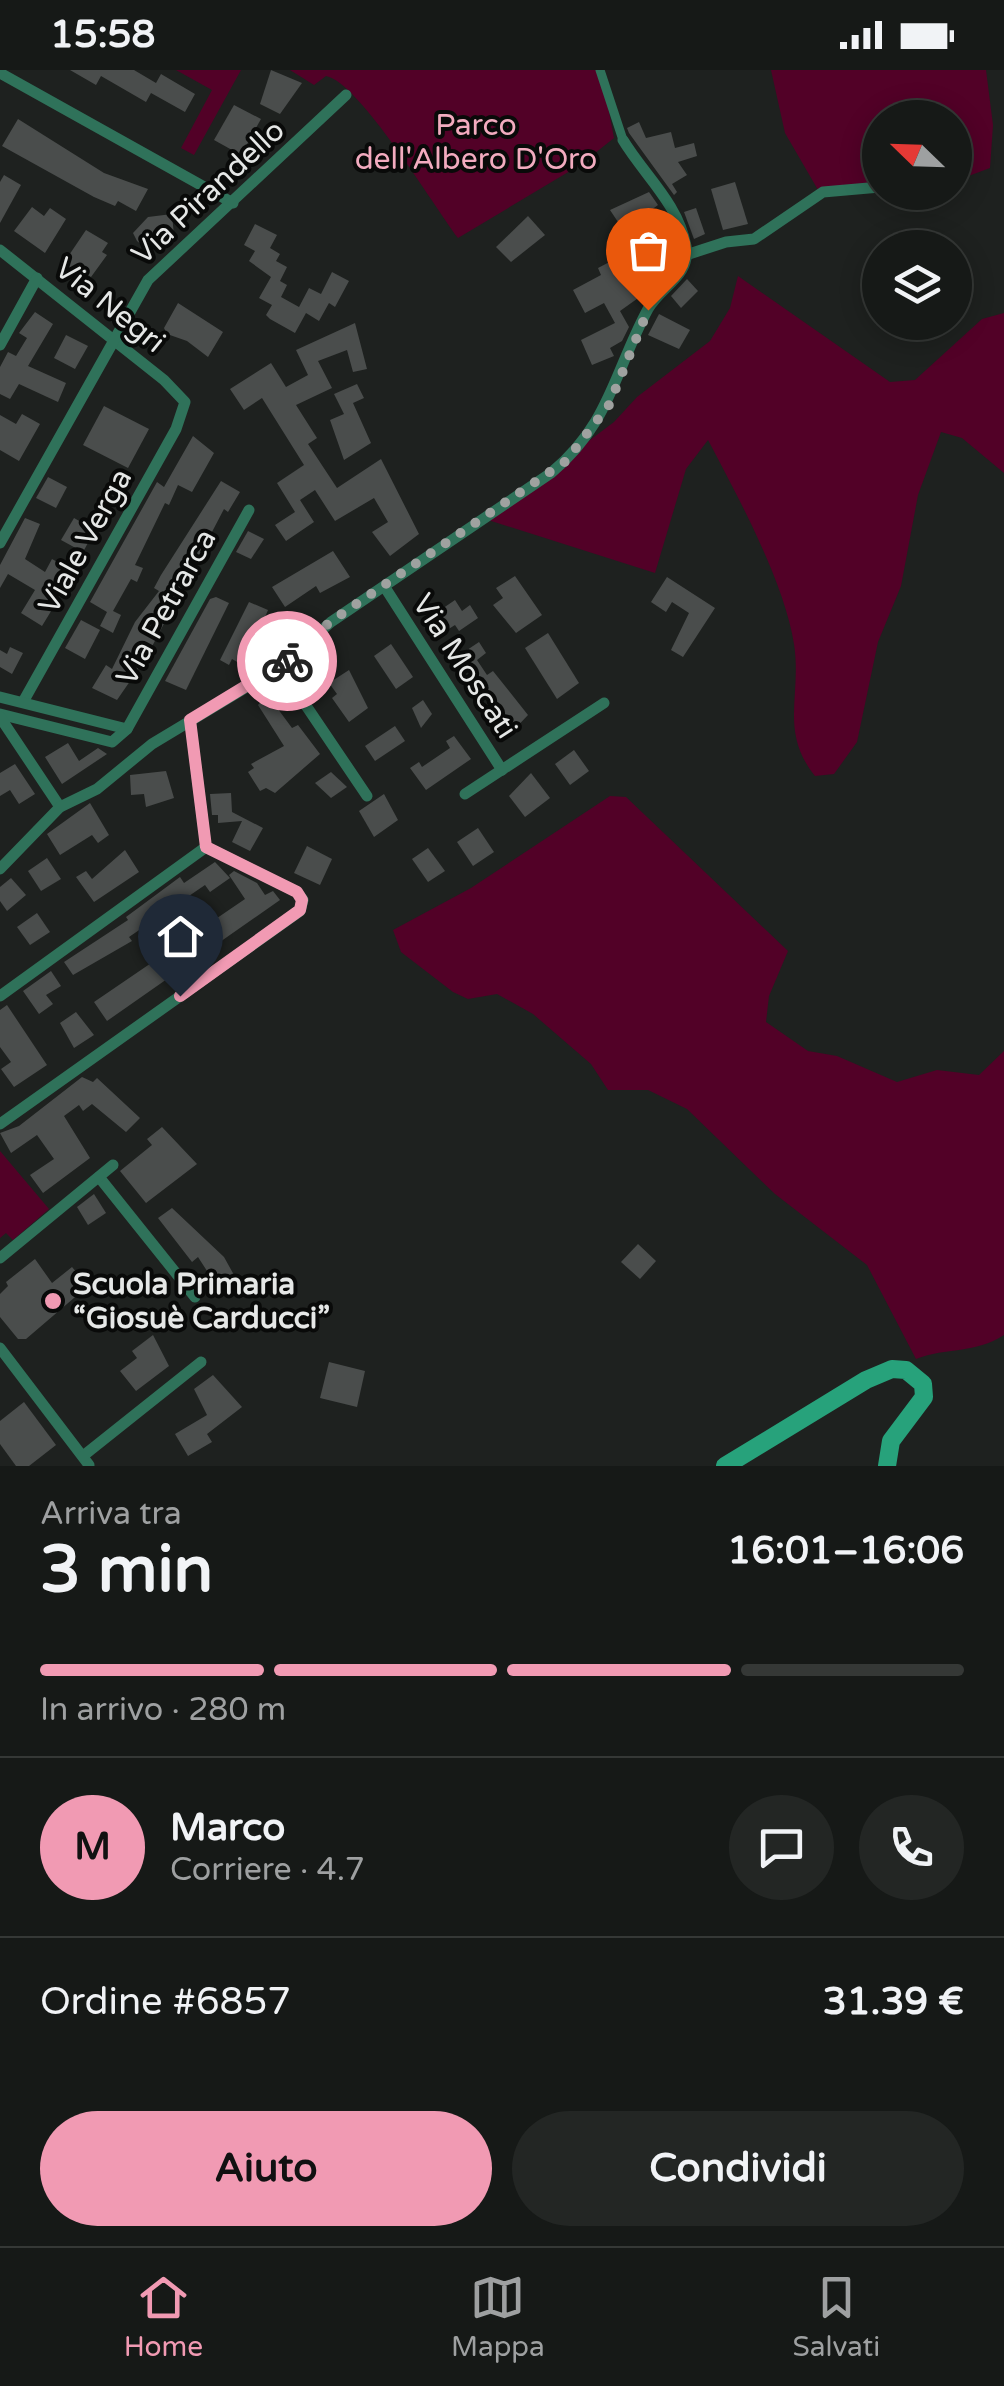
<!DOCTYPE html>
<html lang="it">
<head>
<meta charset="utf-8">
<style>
	body { margin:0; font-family:"Varela Round",sans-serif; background:#232624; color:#f1f3f6; height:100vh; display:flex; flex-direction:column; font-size:38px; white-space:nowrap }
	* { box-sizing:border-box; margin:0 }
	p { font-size:32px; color:#9ea0a1 }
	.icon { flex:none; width:55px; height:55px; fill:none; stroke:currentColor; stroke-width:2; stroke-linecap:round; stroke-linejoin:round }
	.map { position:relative; height:1396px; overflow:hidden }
	.panel { display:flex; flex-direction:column; background:#161917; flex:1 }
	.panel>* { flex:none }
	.needle { width:65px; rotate:293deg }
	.fabs { position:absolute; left:862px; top:30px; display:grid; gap:20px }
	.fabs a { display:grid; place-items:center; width:110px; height:110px; border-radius:50%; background:#161917; box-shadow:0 5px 25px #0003,0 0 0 2px #353836; font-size:50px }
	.pin { position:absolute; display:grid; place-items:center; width:85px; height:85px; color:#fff; margin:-102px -42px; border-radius:50% 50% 50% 0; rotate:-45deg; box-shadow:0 0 10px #0007 }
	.pin .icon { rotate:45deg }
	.courier { position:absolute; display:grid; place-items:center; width:100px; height:100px; margin:-50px; border:8px solid #f19ab3; border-radius:50%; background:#fff; color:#222; box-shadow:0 2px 12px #0007 }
	.headline em { font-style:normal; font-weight:800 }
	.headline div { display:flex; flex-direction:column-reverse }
	.headline { display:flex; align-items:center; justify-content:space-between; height:170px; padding:0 40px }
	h1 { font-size:65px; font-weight:800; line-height:75px }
	.bar { display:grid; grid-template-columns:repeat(4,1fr); gap:15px 10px; align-content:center; height:120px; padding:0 40px }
	.bar i { height:12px; border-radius:8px; background:#353836 }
	.bar .active { background:#f19ab3 }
	.bar p { grid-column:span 4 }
	.line { display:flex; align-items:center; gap:25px; padding:0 40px; border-top:2px solid #353836 }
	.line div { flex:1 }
	.round { display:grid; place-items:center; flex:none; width:105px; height:105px; border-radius:52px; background:#232624 }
	.cta { display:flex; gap:20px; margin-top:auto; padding:20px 40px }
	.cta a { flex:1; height:115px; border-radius:60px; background:#f19ab3; color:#111; font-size:40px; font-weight:800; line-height:115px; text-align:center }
	.cta a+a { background:#232624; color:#f1f3f6 }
	.status { display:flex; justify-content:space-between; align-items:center; height:70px; padding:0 50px; background:#161917; direction:ltr }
	.status svg { height:28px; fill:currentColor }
	.tab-bar { display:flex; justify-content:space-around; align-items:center; height:140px; border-top:2px solid #353836; background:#161917; font-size:28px; color:#9ea0a1 }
	.tab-bar a { display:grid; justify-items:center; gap:5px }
	.tab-bar .active { color:#f19ab3 }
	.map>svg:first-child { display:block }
	.green { fill:#520127 }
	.building { fill:#4a4d4c }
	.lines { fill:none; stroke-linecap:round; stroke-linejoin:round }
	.pedestrian { stroke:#2f725a; stroke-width:9 }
	.minor { stroke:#2f725a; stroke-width:11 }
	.secondary { stroke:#27a27b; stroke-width:18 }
	.done { stroke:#9fa2a0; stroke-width:10; stroke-dasharray:0 18 }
	.route { stroke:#f19ab3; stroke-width:12 }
	.poi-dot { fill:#f19ab3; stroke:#090a09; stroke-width:4 }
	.labels { text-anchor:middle; stroke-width:8; stroke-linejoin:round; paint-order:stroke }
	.park-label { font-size:30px; fill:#f2abbf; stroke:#090a09 }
	.street-label { font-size:30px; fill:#e5e7e6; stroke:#090a09 }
	.poi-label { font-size:30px; font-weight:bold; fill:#e5e7e6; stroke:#090a09; text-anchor:start }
</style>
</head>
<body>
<div class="status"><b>15:58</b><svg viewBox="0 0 49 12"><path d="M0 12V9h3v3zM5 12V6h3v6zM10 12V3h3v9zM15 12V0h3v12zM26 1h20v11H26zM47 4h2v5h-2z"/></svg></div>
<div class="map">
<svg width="1004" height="1396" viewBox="0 0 1004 1396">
	<rect width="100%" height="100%" fill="#1e211f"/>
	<g class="green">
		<path d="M 176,0 L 241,0 L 194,85 L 181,78 L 212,20 Z"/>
		<path d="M 290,0 L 601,0 L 614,68 L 580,95 L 458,168 C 433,135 359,12 326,6 L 314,15 Z"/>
		<path d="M 771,0 L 986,0 L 993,55 L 990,98 L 955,111 L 955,48 L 880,48 L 880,119 L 821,125 L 785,63 Z"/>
		<path d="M 738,206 L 890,312 L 915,310 L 982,249 L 1004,243 L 1004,403 L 962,368 L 941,362 L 918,425 L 901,516 L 878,572 L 857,672 L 834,704 L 815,706 C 779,661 802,626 794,574 C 784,511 738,427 708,370 L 686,399 L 655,503 L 485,449 L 614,352 L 637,327 L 710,271 L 730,238 Z"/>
		<path d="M 610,726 L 626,727 L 788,881 L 769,926 L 766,952 L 808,981 L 837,986 L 897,1012 L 937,1000 L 979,1005 L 1004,981 L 1004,1265 C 975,1284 947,1277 916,1289 L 867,1195 L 775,1124 L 687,1039 L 648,1020 L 608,1020 L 591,994 L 533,944 L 497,924 L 468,929 L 453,922 L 401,882 L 393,860 L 471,818 Z"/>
		<path d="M 0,1081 L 49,1139 L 13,1170 L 6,1163 L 0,1168 Z"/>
	</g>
	<g class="building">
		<path d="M 70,0 L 134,0 L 156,13 L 161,4 L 195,24 L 185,42 L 151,23 L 146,32 L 101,6 L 96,15 Z"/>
		<path d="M 271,0 L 302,13 L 280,44 L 260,34 Z"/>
		<path d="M 234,35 L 261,49 L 241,85 L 214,70 Z"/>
		<path d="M 18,49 L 104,103 L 148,119 L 136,141 L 118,131 L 115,136 L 94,127 L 2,76 Z"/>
		<path d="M 639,52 L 646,68 L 671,62 L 675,78 L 694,73 L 697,86 L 678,92 L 687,105 L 672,114 L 677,122 L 674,125 L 629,63 L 627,58 Z"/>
		<path d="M 4,105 L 21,115 L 0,153 L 0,112 Z"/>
		<path d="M 735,112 L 748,154 L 723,160 L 711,119 Z"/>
		<path d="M 649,122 L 658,135 L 639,149 L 635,142 L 618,152 L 610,140 Z"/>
		<path d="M 32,137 L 44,146 L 50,138 L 66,149 L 45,183 L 14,161 Z"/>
		<path d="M 696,138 L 705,164 L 694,169 L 684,142 Z"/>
		<path d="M 172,144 L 174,166 L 162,168 L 148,180 L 137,171 L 133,163 L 148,147 Z"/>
		<path d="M 528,146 L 545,165 L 511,192 L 496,177 Z"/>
		<path d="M 666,148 L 676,176 L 675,192 L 649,206 L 655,216 L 620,241 L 629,257 L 622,271 L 610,278 L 614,286 L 592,295 L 581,270 L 615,253 L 604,233 L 585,243 L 573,220 L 601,205 L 598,198 L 619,187 L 619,179 L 645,163 L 642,156 Z"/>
		<path d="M 255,154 L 277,165 L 270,178 L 280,184 L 276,191 L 287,197 L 280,211 L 287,215 L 281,227 L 299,237 L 309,218 L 321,224 L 332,202 L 349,211 L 335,237 L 329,233 L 319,251 L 306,243 L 295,263 L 270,249 L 266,245 L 272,235 L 259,228 L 271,207 L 249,191 L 255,181 L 244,175 Z"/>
		<path d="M 86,160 L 108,173 L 102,182 L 107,185 L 91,207 L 80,200 L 74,209 L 59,200 Z"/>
		<path d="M 687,209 L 698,221 L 681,238 L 671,226 Z"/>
		<path d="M 178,233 L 223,262 L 208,287 L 187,271 L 167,264 L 164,258 Z"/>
		<path d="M 35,242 L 53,254 L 28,296 L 66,313 L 58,332 L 19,314 L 10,329 L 0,324 L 0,297 L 8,282 L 16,286 L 27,268 L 19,263 Z"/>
		<path d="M 659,244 L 690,260 L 679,279 L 648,265 Z"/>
		<path d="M 355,253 L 367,299 L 353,302 L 347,280 L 318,291 L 332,318 L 296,335 L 317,368 L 308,374 L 337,418 L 381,389 L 419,464 L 390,486 L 372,462 L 388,452 L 374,428 L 335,451 L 315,420 L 300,430 L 314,452 L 286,471 L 275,455 L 295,442 L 277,413 L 304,395 L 262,328 L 244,340 L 230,319 L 271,293 L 286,317 L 308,305 L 296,280 Z"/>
		<path d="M 66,265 L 88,276 L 75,299 L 54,288 Z"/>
		<path d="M 357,314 L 364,328 L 353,333 L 371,373 L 344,390 L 330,350 L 344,344 L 334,324 Z"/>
		<path d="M 104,336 L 149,359 L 128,398 L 83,375 Z"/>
		<path d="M 22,344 L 40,354 L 19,391 L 0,380 L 0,345 L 16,354 Z"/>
		<path d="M 193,366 L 214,383 L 192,422 L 178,415 L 169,435 L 165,433 L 135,495 L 143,498 L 137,512 L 131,509 L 113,541 L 121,545 L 113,563 L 100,556 L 107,542 L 90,532 L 157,412 L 164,417 Z"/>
		<path d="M 48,407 L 67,417 L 56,438 L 36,428 Z"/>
		<path d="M 221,411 L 240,422 L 228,442 L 224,439 L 146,588 L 117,630 L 92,618 L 106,595 L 112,599 L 135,552 L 159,521 L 154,518 L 161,505 Z"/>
		<path d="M 25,448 L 40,454 L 25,489 L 45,502 L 52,489 L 75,502 L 42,556 L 21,543 L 35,520 L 8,504 L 0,518 L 0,495 Z"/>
		<path d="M 74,448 L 95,460 L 83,482 L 61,470 Z"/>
		<path d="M 248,461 L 264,469 L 251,489 L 236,482 Z"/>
		<path d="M 333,481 L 350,507 L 320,523 L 316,516 L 285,537 L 272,517 Z"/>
		<path d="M 515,506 L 542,545 L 516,563 L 493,535 L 503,528 L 496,518 Z"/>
		<path d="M 667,507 L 715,538 L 683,587 L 671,580 L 689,543 L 672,532 L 666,542 L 651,532 Z"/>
		<path d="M 216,527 L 229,533 L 186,620 L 165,611 L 210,529 Z"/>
		<path d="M 455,530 L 462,541 L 470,535 L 478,548 L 459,561 L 455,555 L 447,560 L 436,543 Z"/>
		<path d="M 249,532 L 268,540 L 254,574 L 257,575 L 252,585 L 246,582 L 239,593 L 232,589 L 229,595 L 220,590 Z"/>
		<path d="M 81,550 L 100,560 L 85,589 L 65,578 Z"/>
		<path d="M 548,563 L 579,613 L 557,629 L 525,578 Z"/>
		<path d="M 479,572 L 486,583 L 477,590 L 487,605 L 493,601 L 528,645 L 510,664 L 458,586 Z"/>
		<path d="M 391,574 L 413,607 L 396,619 L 374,586 Z"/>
		<path d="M 10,577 L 23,583 L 12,604 L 0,597 L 0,580 L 7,584 Z"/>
		<path d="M 349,600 L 368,638 L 349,652 L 332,628 L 337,624 L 329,613 Z"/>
		<path d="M 278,613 L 287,627 L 275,635 L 292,658 L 298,655 L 320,684 L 275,723 L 266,718 L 260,721 L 248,702 L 254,698 L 251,694 L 284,676 L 258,635 Z"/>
		<path d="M 423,630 L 432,644 L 421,658 L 412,638 Z"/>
		<path d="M 395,656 L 405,671 L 375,691 L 365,676 Z"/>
		<path d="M 454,666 L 471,689 L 426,720 L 410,698 L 419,692 L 422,697 L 450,678 L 446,671 Z"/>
		<path d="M 68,673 L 79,691 L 98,678 L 107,684 L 62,714 L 45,687 Z"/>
		<path d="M 574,680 L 589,701 L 570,715 L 555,694 Z"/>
		<path d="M 15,694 L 35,724 L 19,734 L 10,720 L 0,726 L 0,703 Z"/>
		<path d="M 166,701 L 174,728 L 146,737 L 144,724 L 131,725 L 130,705 Z"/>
		<path d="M 331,702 L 347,717 L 331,728 L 315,713 Z"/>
		<path d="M 531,703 L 550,728 L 525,747 L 509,726 Z"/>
		<path d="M 231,723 L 232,742 L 263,758 L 250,781 L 232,772 L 242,751 L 218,753 L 218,745 L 212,745 L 210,724 Z"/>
		<path d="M 384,724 L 398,750 L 374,767 L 359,741 Z"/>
		<path d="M 90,733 L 109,765 L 98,773 L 92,765 L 60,785 L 47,764 Z"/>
		<path d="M 478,758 L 494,782 L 473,796 L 457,772 Z"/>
		<path d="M 307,776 L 332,789 L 320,815 L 294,803 Z"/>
		<path d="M 428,778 L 445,801 L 428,812 L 412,789 Z"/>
		<path d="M 125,780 L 139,802 L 94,832 L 76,807 L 86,801 L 92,809 Z"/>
		<path d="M 47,788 L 61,809 L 41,821 L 28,801 Z"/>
		<path d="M 215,792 L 230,808 L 210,822 L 205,815 L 129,867 L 132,871 L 73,905 L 64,892 L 128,850 L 126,847 L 180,807 L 184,813 Z"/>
		<path d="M 234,801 L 257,813 L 265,825 L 273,821 L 280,830 L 107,951 L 94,932 L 245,829 L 229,805 Z"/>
		<path d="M 11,808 L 26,825 L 7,841 L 0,831 L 0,817 Z"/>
		<path d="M 37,843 L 50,862 L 30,875 L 17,857 Z"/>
		<path d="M 51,901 L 61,916 L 46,925 L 53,934 L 39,944 L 23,921 Z"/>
		<path d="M 7,935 L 47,995 L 14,1017 L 1,999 L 11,992 L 0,977 L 0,940 Z"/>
		<path d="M 76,942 L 94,965 L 74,978 L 60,953 Z"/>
		<path d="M 82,1007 L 93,1012 L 97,1008 L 140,1048 L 126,1062 L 92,1034 L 83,1041 L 79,1035 L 64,1046 L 90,1088 L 43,1123 L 30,1105 L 54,1089 L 37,1065 L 11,1083 L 0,1063 L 19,1056 Z"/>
		<path d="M 162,1057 L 197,1094 L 146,1133 L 120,1101 L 152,1075 L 147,1069 Z"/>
		<path d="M 94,1124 L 106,1143 L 88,1155 L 77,1137 Z"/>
		<path d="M 172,1138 L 224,1187 L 234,1205 L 218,1218 L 198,1187 L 192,1192 L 158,1148 Z"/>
		<path d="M 638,1174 L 656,1191 L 640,1209 L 621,1192 Z"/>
		<path d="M 35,1189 L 52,1213 L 72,1197 L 88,1216 L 26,1269 L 18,1269 L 0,1247 L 0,1224 L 8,1216 L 6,1212 Z"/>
		<path d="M 153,1265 L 169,1296 L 136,1321 L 120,1301 L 137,1288 L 132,1281 Z"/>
		<path d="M 329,1292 L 365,1301 L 357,1337 L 320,1328 Z"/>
		<path d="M 213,1305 L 242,1337 L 207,1364 L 212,1372 L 188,1386 L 175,1364 L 207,1345 L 194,1319 Z"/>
		<path d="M 24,1332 L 56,1375 L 29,1396 L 16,1396 L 0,1374 L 0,1351 Z"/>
	</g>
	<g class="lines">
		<path class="pedestrian" d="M 600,0 L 623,70"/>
		<g class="minor">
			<path d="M 0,3 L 233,133"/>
			<path d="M 0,180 L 164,310 L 185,332 L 176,359 L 23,632"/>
			<path d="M 686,185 L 726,172 L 754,169 L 823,122 L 880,117"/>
			<path d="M 0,275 L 37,208"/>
			<path d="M 0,473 L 148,210 L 346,25"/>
			<path d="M 386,519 L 502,700"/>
			<path d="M 280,597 L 367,726"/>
			<path d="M 0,627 L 127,659"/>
			<path d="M 0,644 L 112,672 L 127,659 L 249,440"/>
			<path d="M 0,647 L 60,737"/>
			<path d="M 465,724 L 604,633"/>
			<path d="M 0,799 L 60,737 L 97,719 L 152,674 L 280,597 L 331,552 L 551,403 C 610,354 614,302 648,239 C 661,216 691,206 686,176 C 678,133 644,105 623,70"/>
			<path d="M 0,926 L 206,777"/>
			<path d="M 0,1054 L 300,841 L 303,830 L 297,822 L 206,777 L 190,650"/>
			<path d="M 99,1107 L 195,1227"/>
			<path d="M 0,1188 L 113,1095"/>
			<path d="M 0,1278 L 89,1395"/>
			<path d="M 83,1386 L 201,1292"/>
		</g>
		<path class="secondary" d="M 725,1396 L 866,1310 L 892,1299 L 906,1300 L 923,1314 L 924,1327 L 891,1371 L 887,1396"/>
	</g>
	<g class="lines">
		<path class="done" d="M 287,591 L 330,552 L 566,391 L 609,335 L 648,240"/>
		<path class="route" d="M 180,926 L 300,840 L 302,830 L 297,822 L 206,777 L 190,650 L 287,591"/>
	</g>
	<circle class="poi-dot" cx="53" cy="1231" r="10"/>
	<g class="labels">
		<g class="park-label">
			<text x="476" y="65">Parco<tspan x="476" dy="34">dell'Albero D'Oro</tspan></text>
		</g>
		<g class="street-label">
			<text transform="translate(208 122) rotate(-43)" y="10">Via Pirandello</text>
			<text transform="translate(110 235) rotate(39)" y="10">Via Negri</text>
			<text transform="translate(85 471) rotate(-61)" y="10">Viale Verga</text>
			<text transform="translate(166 537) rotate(-61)" y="10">Via Petrarca</text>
			<text transform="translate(465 596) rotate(57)" y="10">Via Moscati</text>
		</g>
		<g class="poi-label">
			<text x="73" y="1224">Scuola Primaria<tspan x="73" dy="34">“Giosuè Carducci”</tspan></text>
		</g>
	</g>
</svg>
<div class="fabs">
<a><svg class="needle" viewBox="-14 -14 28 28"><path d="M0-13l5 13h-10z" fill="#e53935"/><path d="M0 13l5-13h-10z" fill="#9ea0a1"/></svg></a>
<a><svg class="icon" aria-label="layers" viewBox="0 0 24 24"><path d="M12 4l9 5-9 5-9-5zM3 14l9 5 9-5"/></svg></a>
</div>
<div class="pin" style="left:648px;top:240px;background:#ea580c"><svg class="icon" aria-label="bag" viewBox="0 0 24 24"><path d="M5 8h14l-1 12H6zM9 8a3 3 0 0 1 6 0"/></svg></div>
<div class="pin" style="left:180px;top:926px;background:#1f2937"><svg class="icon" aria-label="home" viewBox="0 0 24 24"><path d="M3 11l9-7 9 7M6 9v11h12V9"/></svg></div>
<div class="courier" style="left:287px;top:591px"><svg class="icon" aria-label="bike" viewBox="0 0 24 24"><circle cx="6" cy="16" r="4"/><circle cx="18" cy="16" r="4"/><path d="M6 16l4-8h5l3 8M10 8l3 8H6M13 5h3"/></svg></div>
</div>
<section class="panel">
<div class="headline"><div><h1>3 min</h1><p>Arriva tra</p></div><em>16:01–16:06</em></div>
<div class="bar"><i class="active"></i><i class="active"></i><i class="active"></i><i></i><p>In arrivo · 280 m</p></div>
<div class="line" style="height:180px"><b class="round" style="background:#f19ab3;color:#111">M</b><div><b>Marco</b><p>Corriere · 4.7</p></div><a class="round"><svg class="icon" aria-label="chat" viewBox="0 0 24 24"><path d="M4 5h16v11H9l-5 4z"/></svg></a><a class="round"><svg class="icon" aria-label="phone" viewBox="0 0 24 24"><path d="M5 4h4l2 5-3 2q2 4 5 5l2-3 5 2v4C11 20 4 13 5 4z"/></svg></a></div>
<div class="line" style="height:130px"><div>Ordine #6857</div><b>31.39 €</b></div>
<div class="cta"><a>Aiuto</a><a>Condividi</a></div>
</section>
<nav class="tab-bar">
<a class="active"><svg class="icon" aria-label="home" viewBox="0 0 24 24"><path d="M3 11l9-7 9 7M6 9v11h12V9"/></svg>Home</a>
<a><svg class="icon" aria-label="map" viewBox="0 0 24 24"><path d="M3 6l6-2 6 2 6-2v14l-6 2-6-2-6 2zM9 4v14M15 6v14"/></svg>Mappa</a>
<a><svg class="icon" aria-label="saved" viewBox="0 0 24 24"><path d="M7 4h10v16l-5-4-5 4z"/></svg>Salvati</a>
</nav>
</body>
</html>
